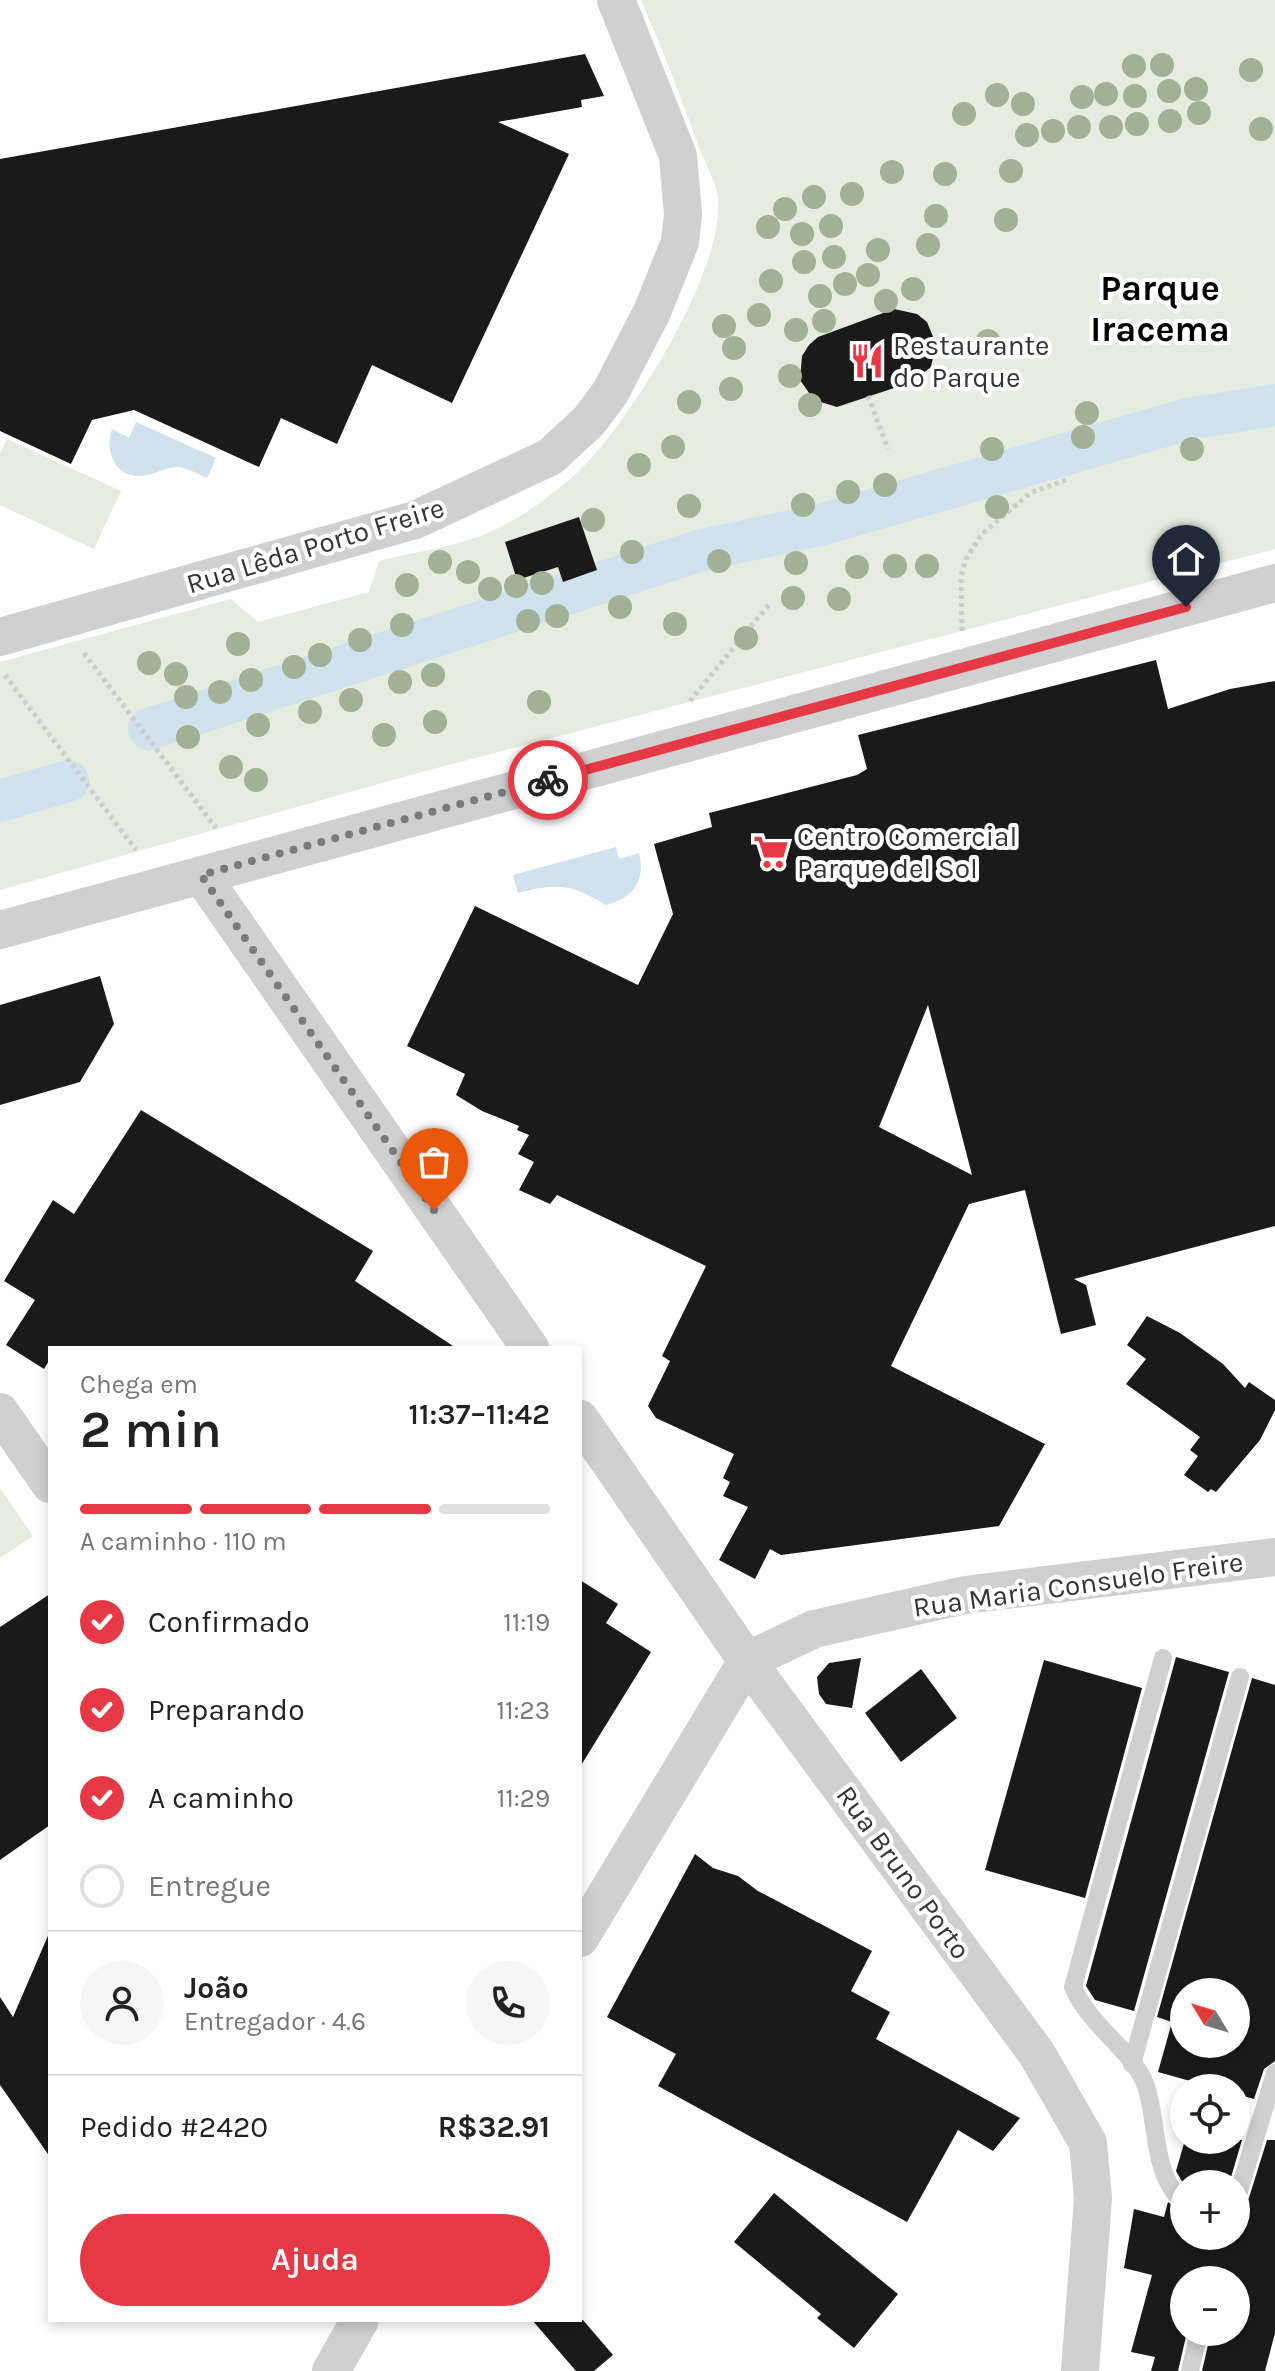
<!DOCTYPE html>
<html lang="pt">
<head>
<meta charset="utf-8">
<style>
	body { margin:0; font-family:Karla,sans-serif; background:#f6f6f6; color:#222; height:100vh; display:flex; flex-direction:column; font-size:30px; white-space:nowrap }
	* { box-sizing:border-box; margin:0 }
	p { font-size:26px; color:#767676 }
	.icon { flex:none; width:44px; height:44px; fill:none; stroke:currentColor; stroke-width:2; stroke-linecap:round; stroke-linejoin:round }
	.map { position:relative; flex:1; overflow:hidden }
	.side { position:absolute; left:48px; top:1346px; width:534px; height:976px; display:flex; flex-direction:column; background:#fff; border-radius:0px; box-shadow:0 4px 12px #0003 }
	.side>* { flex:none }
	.needle { width:52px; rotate:308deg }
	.fabs { position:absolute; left:1170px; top:1978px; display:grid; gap:16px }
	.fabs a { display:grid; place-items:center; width:80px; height:80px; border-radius:50%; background:#fff; box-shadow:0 4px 12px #0003; font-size:40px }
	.pin { position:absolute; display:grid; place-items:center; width:68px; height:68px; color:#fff; margin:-82px -34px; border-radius:50% 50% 50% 0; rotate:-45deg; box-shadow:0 0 8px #0007 }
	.pin .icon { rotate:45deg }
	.courier { position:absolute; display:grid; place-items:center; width:80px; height:80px; margin:-40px; border:6px solid #e63946; border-radius:50%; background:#fff; color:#222; box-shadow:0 2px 10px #0007 }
	.overview em { font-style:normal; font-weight:600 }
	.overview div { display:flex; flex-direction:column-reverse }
	.overview { display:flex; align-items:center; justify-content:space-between; height:136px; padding:0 32px }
	h1 { font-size:52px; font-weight:600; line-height:60px }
	.bar { display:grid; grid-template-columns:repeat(4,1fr); gap:12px 8px; align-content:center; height:96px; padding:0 32px }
	.bar i { height:10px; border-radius:6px; background:#e0e0e0 }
	.bar .on { background:#e63946 }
	.bar p { grid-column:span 4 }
	.line { display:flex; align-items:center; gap:20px; padding:0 32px; border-top:2px solid #e0e0e0 }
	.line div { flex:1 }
	.round { display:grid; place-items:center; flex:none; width:84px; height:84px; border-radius:42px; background:#f6f6f6 }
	ol { padding:0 32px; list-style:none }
	li { display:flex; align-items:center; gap:24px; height:88px }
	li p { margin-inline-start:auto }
	li .icon { padding:8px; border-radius:50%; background:#e63946; color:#fff; stroke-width:4 }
	li:last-child { color:#767676 }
	li i { width:44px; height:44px; border:4px solid #e0e0e0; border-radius:50% }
	.cta { display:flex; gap:16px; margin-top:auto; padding:16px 32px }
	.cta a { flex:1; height:92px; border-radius:48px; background:#e63946; color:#fff; font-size:32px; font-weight:600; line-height:92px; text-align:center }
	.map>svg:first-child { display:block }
	.green { fill:#e6ecdf }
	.water { fill:#cfe2ee }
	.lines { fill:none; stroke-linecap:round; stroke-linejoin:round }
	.canal { stroke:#cfe2ee; stroke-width:42 }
	.building { fill:#1a1a1a; fill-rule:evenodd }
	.path { stroke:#cdcdcd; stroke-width:5; stroke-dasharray:4 4; stroke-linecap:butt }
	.lane { stroke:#d0d0d0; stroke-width:18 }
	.street { stroke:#d0d0d0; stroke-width:38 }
	.tree { fill:#a2b095 }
	.done { stroke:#7a7a7a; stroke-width:8; stroke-dasharray:0 14.4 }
	.route { stroke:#e63946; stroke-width:10 }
	.labels { text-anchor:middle; stroke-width:8; stroke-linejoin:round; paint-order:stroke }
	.poi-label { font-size:28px; fill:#333; stroke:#fff; text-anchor:start }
	.street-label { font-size:28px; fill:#333; stroke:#fff }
	.district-label { font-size:36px; font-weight:bold; fill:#000; stroke:#fff }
</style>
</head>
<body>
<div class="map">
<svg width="1275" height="2371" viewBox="0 0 1275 2371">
	<rect width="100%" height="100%" fill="#fff"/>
	<g class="green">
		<path d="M 641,0 L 1275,0 L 1275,549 L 418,773 L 0,890 L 0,662 L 231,599 L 258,622 L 369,592 L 379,561 C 414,552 457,547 490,532 C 522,518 554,494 580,470 C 630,422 726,268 718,198 C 716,182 705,163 699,147 C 681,97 662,48 641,0 Z"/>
		<path d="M 7,439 L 121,491 L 94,549 L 0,505 L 0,454 Z"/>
		<path d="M 0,1488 L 33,1536 L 0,1558 Z"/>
	</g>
	<g class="water">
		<path d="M 136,422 L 216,458 L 207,478 C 197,474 187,467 176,467 C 163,468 152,476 139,476 C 113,476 105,449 112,429 L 129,438 Z"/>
		<path d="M 616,847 L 619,859 L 639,853 C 646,881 633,898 606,905 C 571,884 557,883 518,893 L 513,875 Z"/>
	</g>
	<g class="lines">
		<g class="canal">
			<path d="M 149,729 L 702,550 L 820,525 L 1188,419 L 1275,405"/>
			<path d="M 0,801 L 68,781"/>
		</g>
	</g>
	<g class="building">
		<path d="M 585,54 L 604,96 L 581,100 L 582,107 L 498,122 L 569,154 L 452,403 L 372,365 L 337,444 L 281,418 L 259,467 L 134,410 L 92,420 L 71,464 L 0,431 L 0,159 Z"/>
		<path d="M 894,309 L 917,314 L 927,322 L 936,344 L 931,367 L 912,382 L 837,407 L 814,400 L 800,380 L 802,356 L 809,345 L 818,337 Z"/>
		<path d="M 579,517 L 597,570 L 563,582 L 558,567 L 517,580 L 505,542 Z"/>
		<path d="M 1156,660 L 1168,709 L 1230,689 L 1275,681 L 1275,1226 L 1074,1279 L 1086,1285 L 1096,1325 L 1061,1334 L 1025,1190 L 969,1204 L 891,1366 L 1045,1444 L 999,1526 L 781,1555 L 770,1549 L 755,1579 L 719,1560 L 748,1507 L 723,1496 L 730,1482 L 723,1478 L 734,1454 L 656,1418 L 648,1406 L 670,1361 L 662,1356 L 706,1266 L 557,1195 L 550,1204 L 519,1190 L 534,1162 L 518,1154 L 529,1135 L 517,1130 L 519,1126 L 482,1111 L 456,1095 L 465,1074 L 407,1046 L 475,906 L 638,985 L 673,914 L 654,844 L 712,827 L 709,813 L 857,775 L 867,769 L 858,735 ZM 928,1005 L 972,1175 L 879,1127 Z"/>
		<path d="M 100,976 L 114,1024 L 80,1082 L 0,1105 L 0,1005 Z"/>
		<path d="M 141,1110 L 373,1251 L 355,1281 L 456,1348 L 50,1348 L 50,1359 L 44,1369 L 6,1345 L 35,1300 L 4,1281 L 53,1200 L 74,1214 Z"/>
		<path d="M 1147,1316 L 1180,1333 L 1223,1364 L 1245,1388 L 1249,1382 L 1275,1400 L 1275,1410 L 1260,1440 L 1216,1492 L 1211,1489 L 1208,1492 L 1184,1475 L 1198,1456 L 1190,1450 L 1200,1437 L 1126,1384 L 1146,1359 L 1127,1345 Z"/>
		<path d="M 580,1580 L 618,1604 L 606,1623 L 651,1652 L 580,1767 Z"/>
		<path d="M 50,1594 L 50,1825 L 0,1860 L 0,1627 Z"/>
		<path d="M 1176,1657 L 1229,1672 L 1134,2011 L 1095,2000 L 1086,1986 Z"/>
		<path d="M 861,1658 L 852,1708 L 826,1704 L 819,1694 L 817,1677 L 829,1663 Z"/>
		<path d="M 1044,1660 L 1142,1688 L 1085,1898 L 985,1870 Z"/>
		<path d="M 921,1669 L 957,1718 L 901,1762 L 865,1713 Z"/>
		<path d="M 1252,1678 L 1275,1685 L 1275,2061 L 1264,2069 L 1254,2099 L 1236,2094 L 1236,2088 L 1215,2088 L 1158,2072 L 1172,2022 L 1157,2017 ZM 1184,1992 L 1236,1992 L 1236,2044 L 1184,2044 Z"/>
		<path d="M 695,1854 L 713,1868 L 738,1876 L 758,1891 L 872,1951 L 851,1991 L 890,2012 L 876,2039 L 1020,2118 L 993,2151 L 958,2130 L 907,2222 L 658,2086 L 676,2054 L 607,2017 Z"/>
		<path d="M 50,1931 L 50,2157 L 0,2085 L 0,1997 L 13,2017 Z"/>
		<path d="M 1185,2140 L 1242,2140 L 1229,2184 L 1184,2185 L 1176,2171 Z"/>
		<path d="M 1267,2140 L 1275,2140 L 1275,2333 L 1265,2371 L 1202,2371 L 1211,2332 L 1236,2332 L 1236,2280 L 1184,2280 L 1187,2332 L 1178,2371 L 1151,2371 L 1155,2357 L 1131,2352 L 1152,2275 L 1124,2268 L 1134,2209 L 1164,2217 L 1168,2202 L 1184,2214 L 1184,2236 L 1236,2236 L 1236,2213 L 1247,2204 Z"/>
		<path d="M 774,2193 L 898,2294 L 854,2348 L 817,2318 L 821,2314 L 734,2242 Z"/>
		<path d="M 532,2320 L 583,2320 L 613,2355 L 594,2371 L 576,2371 Z"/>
	</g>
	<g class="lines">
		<g class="path">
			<path d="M 868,396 L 888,449"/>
			<path d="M 962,631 L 961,576 L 966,559 L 981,535 L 1030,493 L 1066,480"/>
			<path d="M 84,653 L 216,828"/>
			<path d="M 5,675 L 136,850"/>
			<path d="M 690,701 L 771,602"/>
		</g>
		<g class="lane">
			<path d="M 1163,1658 L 1073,1987 C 1090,2027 1133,2050 1146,2086 C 1158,2122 1152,2177 1184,2202"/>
			<path d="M 1132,2064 L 1240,1677"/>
			<path d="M 1236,2201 L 1275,2073"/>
			<path d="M 1190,2371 L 1199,2332"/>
		</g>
		<g class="street">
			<path d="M 0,637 L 415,520 L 550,457 L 589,421 L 610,393 L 652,312 L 680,242 L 683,214 L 678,156 L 616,0"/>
			<path d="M 201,875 L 530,1348"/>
			<path d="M 0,930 L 1275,583"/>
			<path d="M 0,1412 L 50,1484"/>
			<path d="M 580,1419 L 747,1661 L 1037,2054 L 1088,2143 L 1093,2198 L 1080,2371"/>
			<path d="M 747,1661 L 814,1629 L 965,1595 L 1275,1557"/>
			<path d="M 580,1938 L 747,1661"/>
			<path d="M 331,2371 L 360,2320"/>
		</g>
	</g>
	<g class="tree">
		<circle cx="1162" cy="65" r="12"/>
		<circle cx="1134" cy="66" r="12"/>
		<circle cx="1251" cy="70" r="12"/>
		<circle cx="1196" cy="89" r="12"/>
		<circle cx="1169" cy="91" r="12"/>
		<circle cx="1106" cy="94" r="12"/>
		<circle cx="997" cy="95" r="12"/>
		<circle cx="1135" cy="96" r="12"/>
		<circle cx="1082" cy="97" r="12"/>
		<circle cx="1023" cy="104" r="12"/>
		<circle cx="1199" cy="113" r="12"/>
		<circle cx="964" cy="114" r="12"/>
		<circle cx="1170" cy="121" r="12"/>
		<circle cx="1137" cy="124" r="12"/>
		<circle cx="1079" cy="127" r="12"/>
		<circle cx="1111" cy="127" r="12"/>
		<circle cx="1261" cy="129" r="12"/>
		<circle cx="1053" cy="131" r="12"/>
		<circle cx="1027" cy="135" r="12"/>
		<circle cx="1011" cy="171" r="12"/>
		<circle cx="892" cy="172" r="12"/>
		<circle cx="945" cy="174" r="12"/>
		<circle cx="852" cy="194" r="12"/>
		<circle cx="814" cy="197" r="12"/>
		<circle cx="785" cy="209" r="12"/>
		<circle cx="936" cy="216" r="12"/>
		<circle cx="1006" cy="220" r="12"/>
		<circle cx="831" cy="226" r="12"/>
		<circle cx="768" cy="227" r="12"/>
		<circle cx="802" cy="234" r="12"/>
		<circle cx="928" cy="245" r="12"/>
		<circle cx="878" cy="250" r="12"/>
		<circle cx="834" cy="257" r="12"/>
		<circle cx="804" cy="262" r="12"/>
		<circle cx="868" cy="275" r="12"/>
		<circle cx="771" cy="281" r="12"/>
		<circle cx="845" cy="284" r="12"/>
		<circle cx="913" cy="289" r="12"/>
		<circle cx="820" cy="296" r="12"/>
		<circle cx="886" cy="301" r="12"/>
		<circle cx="759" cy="315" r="12"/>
		<circle cx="824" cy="321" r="12"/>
		<circle cx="724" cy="326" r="12"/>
		<circle cx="796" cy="330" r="12"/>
		<circle cx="988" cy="341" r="12"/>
		<circle cx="734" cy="348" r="12"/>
		<circle cx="790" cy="376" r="12"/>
		<circle cx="731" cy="389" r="12"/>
		<circle cx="689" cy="402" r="12"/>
		<circle cx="810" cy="405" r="12"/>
		<circle cx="1087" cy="413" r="12"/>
		<circle cx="1083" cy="437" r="12"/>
		<circle cx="673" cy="447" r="12"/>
		<circle cx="992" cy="449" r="12"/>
		<circle cx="1192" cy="449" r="12"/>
		<circle cx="639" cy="465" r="12"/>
		<circle cx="885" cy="485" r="12"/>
		<circle cx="848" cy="492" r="12"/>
		<circle cx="803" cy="505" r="12"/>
		<circle cx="689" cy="506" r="12"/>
		<circle cx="997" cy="507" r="12"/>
		<circle cx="593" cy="520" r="12"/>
		<circle cx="632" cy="552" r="12"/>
		<circle cx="719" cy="561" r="12"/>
		<circle cx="440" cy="562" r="12"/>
		<circle cx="796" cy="563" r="12"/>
		<circle cx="895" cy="566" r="12"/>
		<circle cx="927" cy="566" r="12"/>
		<circle cx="857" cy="567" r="12"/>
		<circle cx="468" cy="572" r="12"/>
		<circle cx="542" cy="583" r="12"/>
		<circle cx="407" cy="585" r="12"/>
		<circle cx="516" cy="586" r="12"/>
		<circle cx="490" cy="589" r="12"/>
		<circle cx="793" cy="598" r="12"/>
		<circle cx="839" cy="599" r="12"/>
		<circle cx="620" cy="607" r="12"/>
		<circle cx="557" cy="616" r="12"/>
		<circle cx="528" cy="621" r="12"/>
		<circle cx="675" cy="624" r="12"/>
		<circle cx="402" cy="625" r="12"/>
		<circle cx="746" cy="638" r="12"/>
		<circle cx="360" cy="640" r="12"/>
		<circle cx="238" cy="644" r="12"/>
		<circle cx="320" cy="655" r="12"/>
		<circle cx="149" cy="663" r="12"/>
		<circle cx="294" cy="667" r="12"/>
		<circle cx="176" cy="674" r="12"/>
		<circle cx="433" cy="675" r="12"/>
		<circle cx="251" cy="680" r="12"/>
		<circle cx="400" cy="682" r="12"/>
		<circle cx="220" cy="692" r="12"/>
		<circle cx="186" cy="697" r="12"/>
		<circle cx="351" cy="700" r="12"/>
		<circle cx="539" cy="702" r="12"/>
		<circle cx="310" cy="712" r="12"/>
		<circle cx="435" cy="722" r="12"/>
		<circle cx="258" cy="725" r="12"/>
		<circle cx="384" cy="735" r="12"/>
		<circle cx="188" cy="737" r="12"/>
		<circle cx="231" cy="767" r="12"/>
		<circle cx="256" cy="780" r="12"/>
	</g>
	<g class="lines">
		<path class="done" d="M 434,1210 L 201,875 L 548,780"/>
		<path class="route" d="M 548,780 L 1186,607"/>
	</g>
	<defs>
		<g id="restaurant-bare" transform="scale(2.76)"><path d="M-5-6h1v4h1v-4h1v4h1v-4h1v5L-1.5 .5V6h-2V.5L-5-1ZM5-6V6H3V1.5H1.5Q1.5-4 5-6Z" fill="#e63946" stroke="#fff" stroke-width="2.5" paint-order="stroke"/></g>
		<g id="supermarket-bare" transform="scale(2.76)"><path d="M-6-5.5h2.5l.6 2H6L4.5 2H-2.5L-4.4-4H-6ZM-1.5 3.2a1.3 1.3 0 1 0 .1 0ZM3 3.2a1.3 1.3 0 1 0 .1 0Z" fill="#e63946" stroke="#fff" stroke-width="2.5" paint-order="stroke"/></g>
	</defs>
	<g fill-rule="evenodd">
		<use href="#restaurant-bare" x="867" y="361"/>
		<use href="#supermarket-bare" x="771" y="852"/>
	</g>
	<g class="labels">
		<g class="poi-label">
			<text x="893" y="355">Restaurante<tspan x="893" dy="32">do Parque</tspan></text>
			<text x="797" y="846">Centro Comercial<tspan x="797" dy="32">Parque del Sol</tspan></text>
		</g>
		<g class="street-label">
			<text transform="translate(315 545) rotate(-17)" y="10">Rua Lêda Porto Freire</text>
			<text transform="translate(1078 1584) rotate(-8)" y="10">Rua Maria Consuelo Freire</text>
			<text transform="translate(904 1872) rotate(54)" y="10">Rua Bruno Porto</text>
		</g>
		<g class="district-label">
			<text x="1160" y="300">Parque<tspan x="1160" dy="41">Iracema</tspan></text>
		</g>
	</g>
</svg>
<div class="fabs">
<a><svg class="needle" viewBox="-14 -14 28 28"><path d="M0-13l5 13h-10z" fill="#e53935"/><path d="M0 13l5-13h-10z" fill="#767676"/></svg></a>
<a><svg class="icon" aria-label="locate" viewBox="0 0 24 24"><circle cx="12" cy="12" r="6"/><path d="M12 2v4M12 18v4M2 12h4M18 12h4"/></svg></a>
<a>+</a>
<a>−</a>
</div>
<div class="pin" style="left:434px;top:1210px;background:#ea580c"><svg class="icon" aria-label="bag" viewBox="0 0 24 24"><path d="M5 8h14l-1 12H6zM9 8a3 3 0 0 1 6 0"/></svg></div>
<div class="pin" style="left:1186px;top:607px;background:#1f2937"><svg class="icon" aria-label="home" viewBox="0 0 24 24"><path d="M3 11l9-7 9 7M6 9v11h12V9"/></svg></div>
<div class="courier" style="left:548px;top:780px"><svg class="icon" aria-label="bike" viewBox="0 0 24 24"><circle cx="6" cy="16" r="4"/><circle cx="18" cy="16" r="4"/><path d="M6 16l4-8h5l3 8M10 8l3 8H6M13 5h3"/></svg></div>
<section class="side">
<div class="overview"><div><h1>2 min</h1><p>Chega em</p></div><em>11:37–11:42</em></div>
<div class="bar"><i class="on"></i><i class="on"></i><i class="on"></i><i></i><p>A caminho · 110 m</p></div>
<ol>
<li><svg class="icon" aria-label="check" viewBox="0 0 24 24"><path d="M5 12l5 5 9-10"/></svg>Confirmado<p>11:19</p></li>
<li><svg class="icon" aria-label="check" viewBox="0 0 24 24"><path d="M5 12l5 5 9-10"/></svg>Preparando<p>11:23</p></li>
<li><svg class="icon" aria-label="check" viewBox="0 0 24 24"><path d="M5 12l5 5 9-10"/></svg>A caminho<p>11:29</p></li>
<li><i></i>Entregue</li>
</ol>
<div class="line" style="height:144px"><a class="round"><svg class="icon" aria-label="person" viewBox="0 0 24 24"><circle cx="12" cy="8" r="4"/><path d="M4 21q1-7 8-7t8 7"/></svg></a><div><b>João</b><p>Entregador · 4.6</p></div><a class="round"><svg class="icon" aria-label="phone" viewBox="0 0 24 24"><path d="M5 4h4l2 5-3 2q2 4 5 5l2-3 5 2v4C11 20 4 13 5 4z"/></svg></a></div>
<div class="line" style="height:104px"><div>Pedido #2420</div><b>R$32.91</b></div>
<div class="cta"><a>Ajuda</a></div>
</section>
</div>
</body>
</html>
